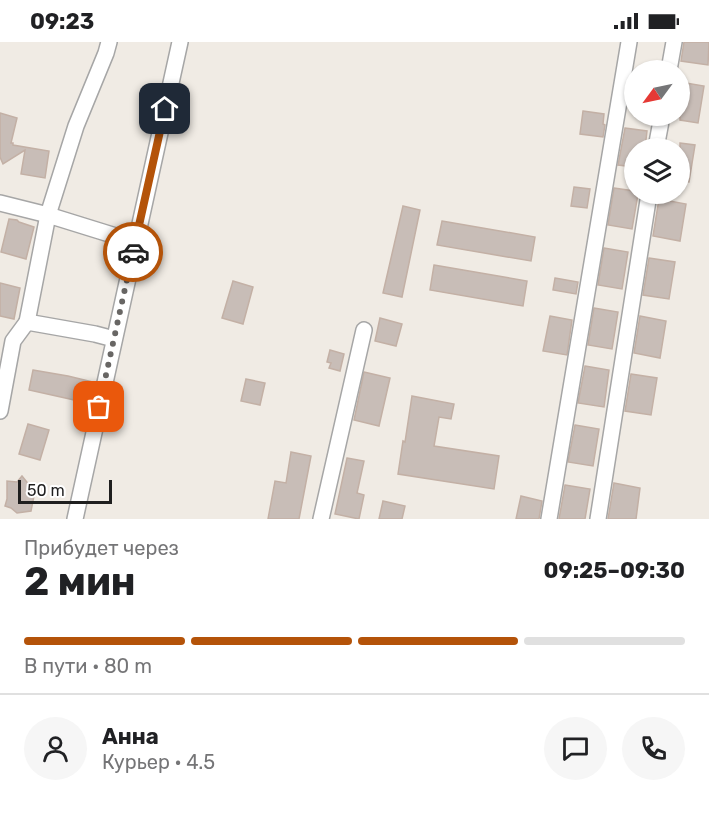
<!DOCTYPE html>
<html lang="ru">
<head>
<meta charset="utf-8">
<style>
	body { margin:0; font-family:Rubik,sans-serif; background:#f6f6f6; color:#202124; height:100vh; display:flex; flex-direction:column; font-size:22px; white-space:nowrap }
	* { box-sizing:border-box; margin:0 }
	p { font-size:20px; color:#757577 }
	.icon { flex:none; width:33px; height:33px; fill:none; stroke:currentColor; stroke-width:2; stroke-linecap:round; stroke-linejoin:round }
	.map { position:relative; height:477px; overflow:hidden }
	.drawer { display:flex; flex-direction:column; background:#fff; flex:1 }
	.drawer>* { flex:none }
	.needle { width:39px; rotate:237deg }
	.controls { position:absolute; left:624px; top:18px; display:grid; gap:12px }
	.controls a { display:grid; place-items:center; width:66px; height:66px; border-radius:50%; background:#fff; box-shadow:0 2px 4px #0004; font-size:30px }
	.scale { position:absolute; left:18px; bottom:15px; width:94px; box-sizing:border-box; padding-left:6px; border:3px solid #1f1f1f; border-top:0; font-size:16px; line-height:21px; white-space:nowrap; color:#1f1f1f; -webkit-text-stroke:4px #fff; paint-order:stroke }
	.pin { position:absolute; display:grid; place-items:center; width:51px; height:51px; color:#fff; margin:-26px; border-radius:12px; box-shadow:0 3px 9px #0006 }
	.courier { position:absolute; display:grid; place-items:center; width:60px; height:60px; margin:-30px; border:4px solid #b45309; border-radius:50%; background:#fff; color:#222; box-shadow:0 2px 8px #0007 }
	.headline em { font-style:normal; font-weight:700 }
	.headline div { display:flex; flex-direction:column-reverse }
	.headline { display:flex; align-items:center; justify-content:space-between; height:102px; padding:0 24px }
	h1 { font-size:39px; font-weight:700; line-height:45px }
	.bar { display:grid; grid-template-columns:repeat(4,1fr); gap:9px 6px; align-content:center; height:72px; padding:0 24px }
	.bar i { height:8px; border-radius:4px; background:#e0e0e0 }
	.bar .current { background:#b45309 }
	.bar p { grid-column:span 4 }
	.line { display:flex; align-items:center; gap:15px; padding:0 24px; border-top:2px solid #e0e0e0 }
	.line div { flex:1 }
	.round { display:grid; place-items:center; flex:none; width:63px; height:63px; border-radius:32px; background:#f6f6f6 }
	.status { display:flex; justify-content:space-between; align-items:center; height:42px; padding:0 30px; background:#fff; direction:ltr }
	.status svg { height:16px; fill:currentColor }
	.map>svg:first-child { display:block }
	.building { fill:#c8bdb7; stroke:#c3b0a5; stroke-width:1.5 }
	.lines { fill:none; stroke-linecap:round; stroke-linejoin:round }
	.minor-casing { stroke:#a6a6a6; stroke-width:18 }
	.minor { stroke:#fff; stroke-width:15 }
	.done { stroke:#686664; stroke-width:6; stroke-dasharray:0 10.8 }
	.route { stroke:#b45309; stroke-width:8 }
</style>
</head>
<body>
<div class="status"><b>09:23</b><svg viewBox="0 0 49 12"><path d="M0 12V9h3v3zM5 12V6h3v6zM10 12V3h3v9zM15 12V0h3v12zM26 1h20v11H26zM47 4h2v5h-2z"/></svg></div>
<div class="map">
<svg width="709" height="477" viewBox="0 0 709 477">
	<rect width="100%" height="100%" fill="#f0ebe4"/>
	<g class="building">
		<path d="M 684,0 L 709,0 L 708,23 L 681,19 Z"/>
		<path d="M 680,40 L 704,44 L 698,81 L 680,78 Z"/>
		<path d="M 583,69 L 604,72 L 603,82 L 605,83 L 603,95 L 580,92 Z"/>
		<path d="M 0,71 L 17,76 L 11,101 L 13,101 L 13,103 L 49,109 L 45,136 L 21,132 L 25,108 L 3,122 L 0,115 Z"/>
		<path d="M 625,86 L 647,89 L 645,106 L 634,106 L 634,125 L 618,123 Z"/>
		<path d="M 680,101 L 695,103 L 689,140 L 680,139 Z"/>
		<path d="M 574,145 L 590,147 L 587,166 L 571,164 Z"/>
		<path d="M 614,146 L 634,149 L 634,152 L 638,152 L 632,187 L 608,183 Z"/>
		<path d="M 659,157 L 686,162 L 680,199 L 653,194 Z"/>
		<path d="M 403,164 L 420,168 L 402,255 L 383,251 Z"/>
		<path d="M 9,177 L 17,178 L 19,180 L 34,185 L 26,217 L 1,210 Z"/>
		<path d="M 442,179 L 535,195 L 531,219 L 437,203 Z"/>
		<path d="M 604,206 L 628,210 L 622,247 L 598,243 Z"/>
		<path d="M 649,216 L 675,220 L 669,257 L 643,253 Z"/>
		<path d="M 434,223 L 527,239 L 523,264 L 430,248 Z"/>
		<path d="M 555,236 L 578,240 L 576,252 L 553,248 Z"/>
		<path d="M 233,239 L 253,245 L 243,282 L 222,276 Z"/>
		<path d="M 0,241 L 20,246 L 14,277 L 0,274 Z"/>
		<path d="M 594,266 L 618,270 L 612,307 L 588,303 Z"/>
		<path d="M 550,274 L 572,278 L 567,313 L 543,309 Z"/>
		<path d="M 640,274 L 666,279 L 660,316 L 634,311 Z"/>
		<path d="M 380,276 L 402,282 L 396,304 L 375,299 Z"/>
		<path d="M 330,308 L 344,312 L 340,329 L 329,326 L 331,321 L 327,320 Z"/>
		<path d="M 585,324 L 609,328 L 604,365 L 578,361 Z"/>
		<path d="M 33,328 L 68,334 L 93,340 L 88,361 L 29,348 Z"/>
		<path d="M 364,330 L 390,336 L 379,384 L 354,378 Z"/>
		<path d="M 631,332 L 657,336 L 651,373 L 625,369 Z"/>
		<path d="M 246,337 L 265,341 L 260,363 L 241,359 Z"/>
		<path d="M 412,354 L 454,362 L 451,377 L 439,375 L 434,404 L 499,414 L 494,447 L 398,432 L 403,399 L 405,400 Z"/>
		<path d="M 28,382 L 49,388 L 40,418 L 19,412 Z"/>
		<path d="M 575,383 L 599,387 L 593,424 L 568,420 Z"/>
		<path d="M 291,410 L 311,414 L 299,477 L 268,477 L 275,439 L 286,441 Z"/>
		<path d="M 347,416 L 364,419 L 357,451 L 364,453 L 359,477 L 335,472 Z"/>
		<path d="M 22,434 L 30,444 L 36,444 L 31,469 L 17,471 L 11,466 L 5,464 L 7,457 L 7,439 L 17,440 Z"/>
		<path d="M 614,441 L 640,446 L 636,477 L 608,477 Z"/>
		<path d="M 565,443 L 590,447 L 585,477 L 559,477 Z"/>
		<path d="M 521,454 L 542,459 L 539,477 L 516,477 Z"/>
		<path d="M 383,459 L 405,464 L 402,477 L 379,477 Z"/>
	</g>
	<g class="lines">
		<g class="minor-casing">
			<g id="minor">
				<path d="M 669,28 L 674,0"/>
				<path d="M 656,106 L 662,74"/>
				<path d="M 0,161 L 48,173 L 76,84 L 106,11 L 109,0"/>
				<path d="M 27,280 L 48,173 L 135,200"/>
				<path d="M 0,369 L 13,299 L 27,280 L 95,292 L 114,297"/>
				<path d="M 75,477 L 180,0"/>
				<path d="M 321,477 L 364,288"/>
				<path d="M 549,477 L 629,0"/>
				<path d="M 598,477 L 649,152"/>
			</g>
		</g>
		<use href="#minor" class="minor"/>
	</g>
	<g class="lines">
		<path class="done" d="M 99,365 L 133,210"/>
		<path class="route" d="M 133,210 L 165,67"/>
	</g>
</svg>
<div class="controls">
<a><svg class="needle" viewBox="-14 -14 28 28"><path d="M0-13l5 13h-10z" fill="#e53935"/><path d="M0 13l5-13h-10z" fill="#757577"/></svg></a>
<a><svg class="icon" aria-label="layers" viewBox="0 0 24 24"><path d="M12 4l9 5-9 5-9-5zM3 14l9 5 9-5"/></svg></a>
</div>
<div class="scale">50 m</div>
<div class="pin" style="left:99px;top:365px;background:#ea580c"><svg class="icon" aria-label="bag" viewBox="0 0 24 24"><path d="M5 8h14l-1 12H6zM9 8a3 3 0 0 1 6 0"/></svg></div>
<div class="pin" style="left:165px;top:67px;background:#1f2937"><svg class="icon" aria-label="home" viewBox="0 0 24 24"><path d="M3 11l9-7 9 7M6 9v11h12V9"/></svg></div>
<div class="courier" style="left:133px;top:210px"><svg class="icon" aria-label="car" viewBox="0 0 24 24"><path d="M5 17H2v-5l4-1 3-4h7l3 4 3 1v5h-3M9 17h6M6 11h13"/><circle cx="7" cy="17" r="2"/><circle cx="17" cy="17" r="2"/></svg></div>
</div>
<section class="drawer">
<div class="headline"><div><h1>2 мин</h1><p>Прибудет через</p></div><em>09:25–09:30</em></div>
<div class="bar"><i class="current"></i><i class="current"></i><i class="current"></i><i></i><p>В пути · 80 m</p></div>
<div class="line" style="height:108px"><a class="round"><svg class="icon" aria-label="person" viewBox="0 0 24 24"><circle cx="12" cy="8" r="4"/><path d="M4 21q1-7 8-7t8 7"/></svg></a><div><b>Анна</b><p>Курьер · 4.5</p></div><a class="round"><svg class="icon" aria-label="chat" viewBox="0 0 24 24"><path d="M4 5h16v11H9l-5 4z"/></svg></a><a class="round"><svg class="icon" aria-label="phone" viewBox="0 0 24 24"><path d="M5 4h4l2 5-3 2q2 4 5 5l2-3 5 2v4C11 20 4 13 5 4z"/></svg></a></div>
</section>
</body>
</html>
